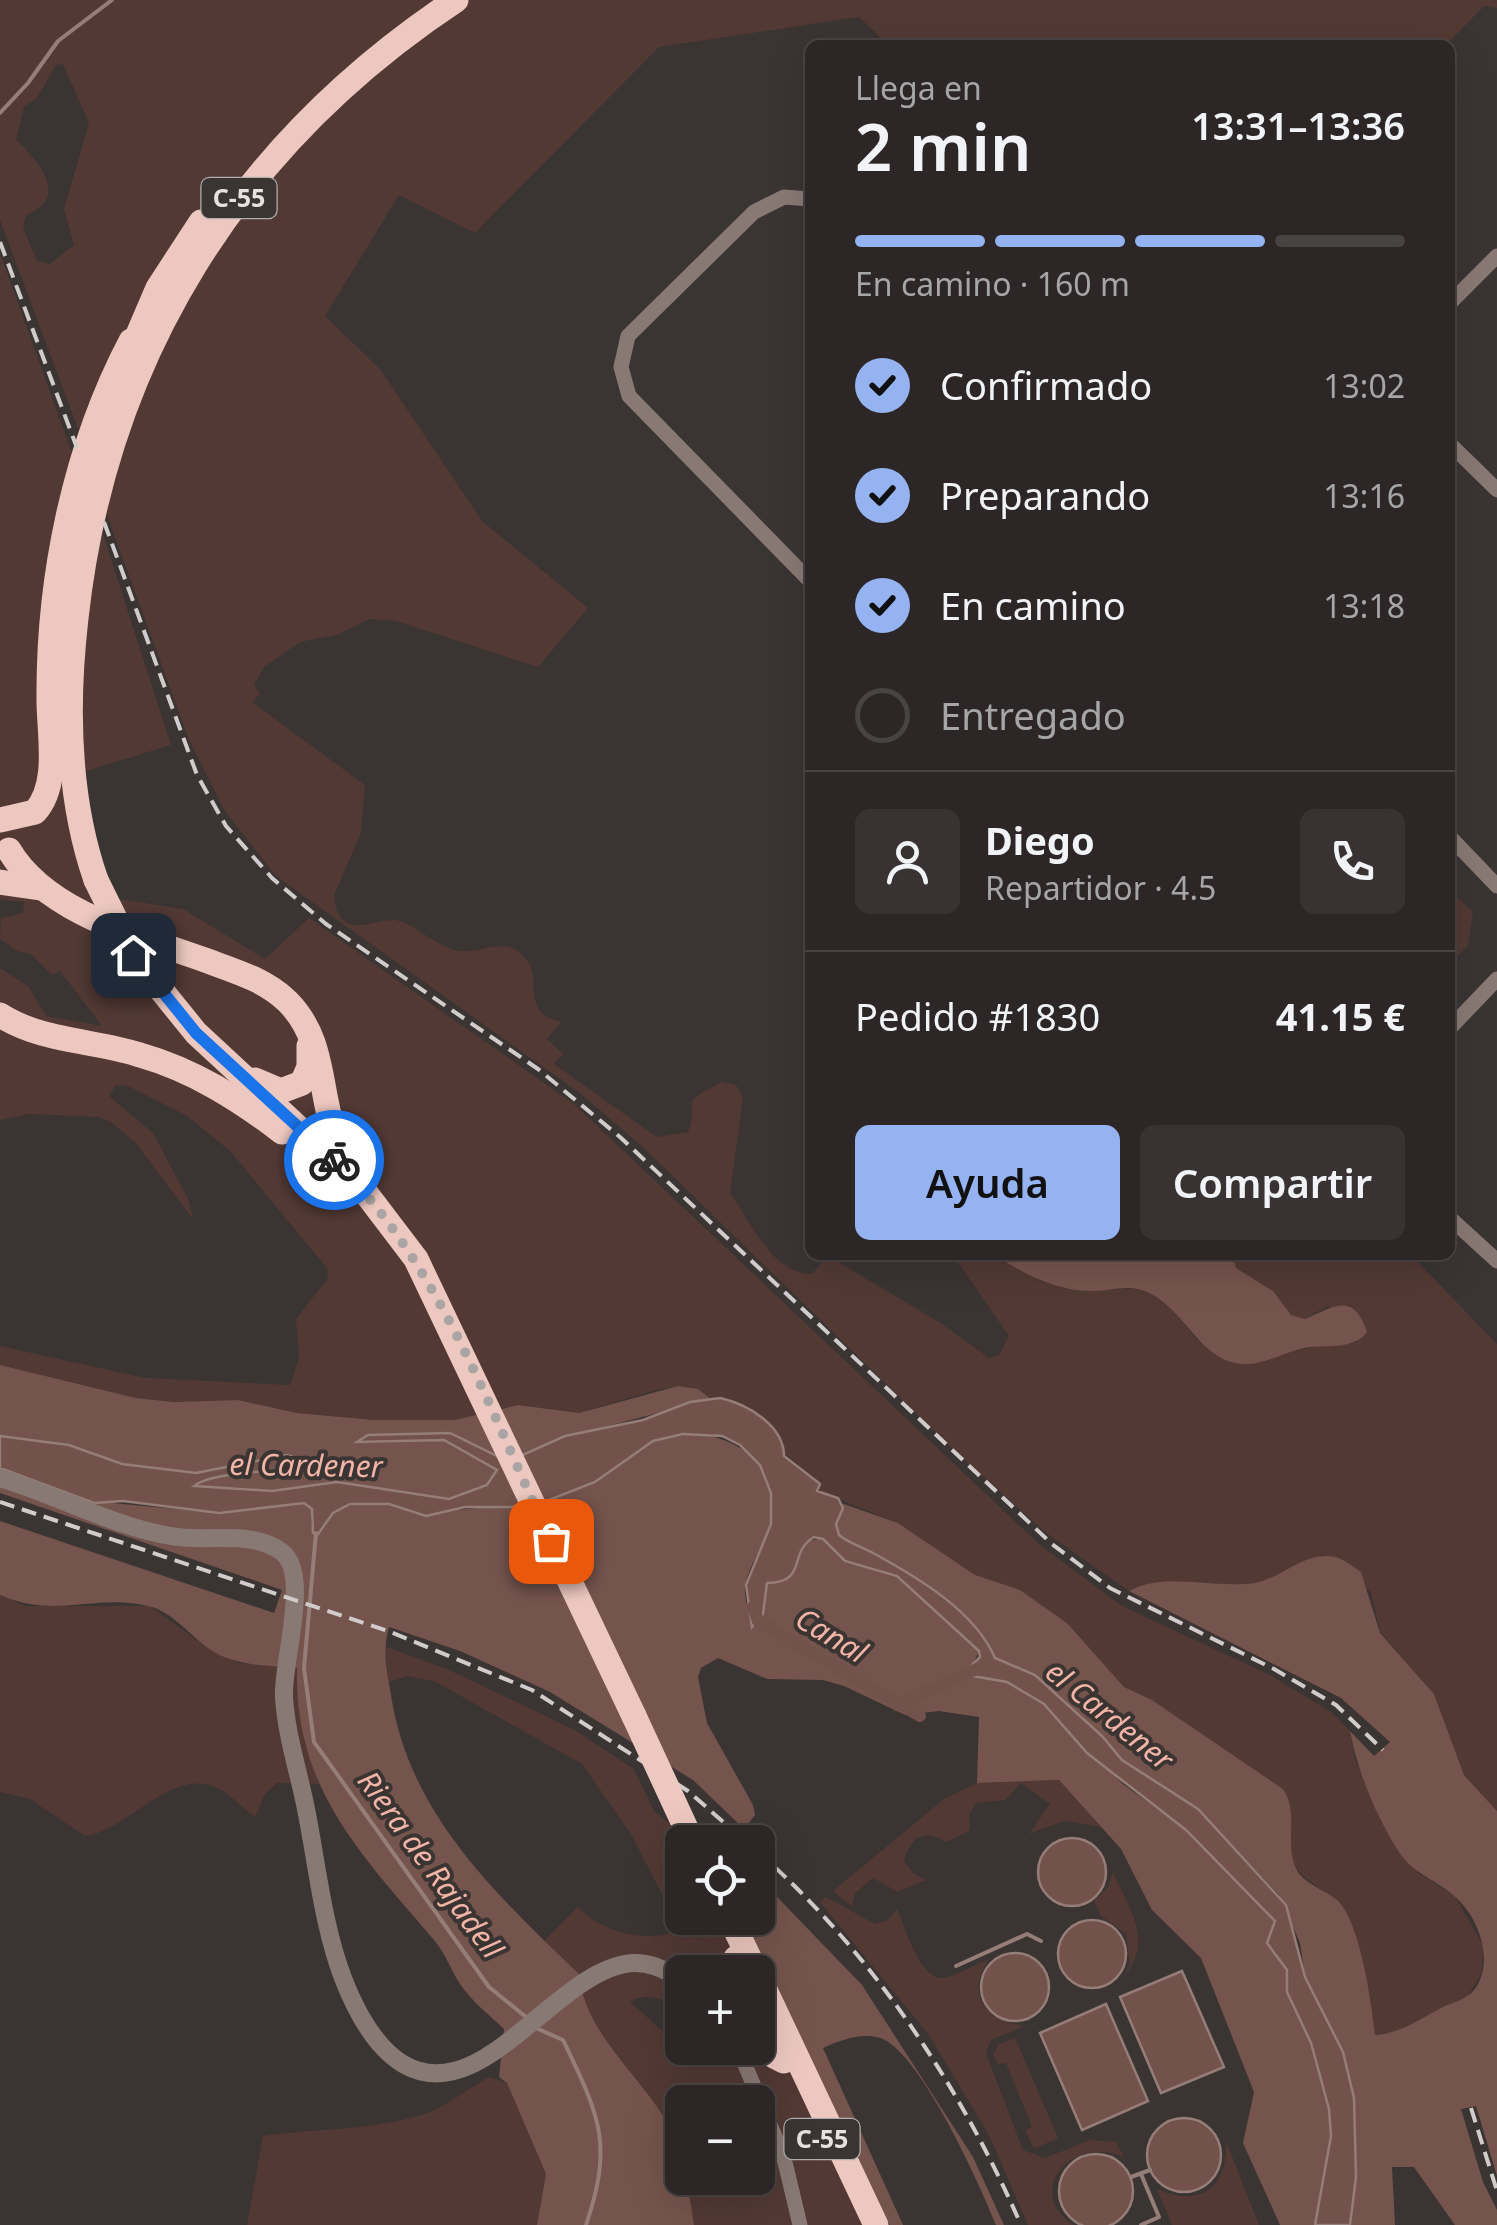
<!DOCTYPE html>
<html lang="es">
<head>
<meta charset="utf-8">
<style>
	body { margin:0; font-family:"Noto Sans",sans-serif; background:#383332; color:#f1f3f6; height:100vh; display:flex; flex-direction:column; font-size:38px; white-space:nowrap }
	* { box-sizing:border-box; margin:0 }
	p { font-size:32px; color:#a6a5a7 }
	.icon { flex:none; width:55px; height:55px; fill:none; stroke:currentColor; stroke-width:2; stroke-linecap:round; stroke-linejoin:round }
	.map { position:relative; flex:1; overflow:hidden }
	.sheet { position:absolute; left:805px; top:40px; width:650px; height:1220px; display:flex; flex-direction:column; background:#2c2726; border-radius:15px; box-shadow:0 10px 40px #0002,0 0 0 2px #484443 }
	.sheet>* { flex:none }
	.buttons { position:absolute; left:665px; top:1825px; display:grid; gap:20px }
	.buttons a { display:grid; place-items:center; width:110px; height:110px; border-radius:15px; background:#2c2726; box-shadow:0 10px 40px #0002,0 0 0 2px #484443; font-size:50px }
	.pin { position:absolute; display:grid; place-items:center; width:85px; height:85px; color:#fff; margin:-42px; border-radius:20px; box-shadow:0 5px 15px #0006 }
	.courier { position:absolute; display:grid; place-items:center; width:100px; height:100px; margin:-50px; border:8px solid #1a73e8; border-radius:50%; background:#fff; color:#222; box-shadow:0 2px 12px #0007 }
	.head em { font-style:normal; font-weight:600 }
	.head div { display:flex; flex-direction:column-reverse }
	.head { display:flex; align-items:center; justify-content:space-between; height:170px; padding:0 50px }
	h1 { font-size:65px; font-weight:600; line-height:75px }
	.bar { display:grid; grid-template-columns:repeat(4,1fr); gap:15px 10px; align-content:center; height:120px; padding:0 50px }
	.bar i { height:12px; border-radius:8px; background:#484443 }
	.bar .current { background:#95b2f1 }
	.bar p { grid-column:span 4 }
	.line { display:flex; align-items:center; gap:25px; padding:0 50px; border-top:2px solid #484443 }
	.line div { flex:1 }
	.round { display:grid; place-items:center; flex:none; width:105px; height:105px; border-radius:15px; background:#383332 }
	ol { padding:0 50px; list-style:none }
	li { display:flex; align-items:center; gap:30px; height:110px }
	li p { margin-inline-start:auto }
	li .icon { padding:10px; border-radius:50%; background:#95b2f1; color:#111; stroke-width:4 }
	li:last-child { color:#a6a5a7 }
	li i { width:55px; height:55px; border:5px solid #484443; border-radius:50% }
	.primary-button { display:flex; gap:20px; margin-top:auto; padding:20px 50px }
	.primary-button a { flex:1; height:115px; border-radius:15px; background:#95b2f1; color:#111; font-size:40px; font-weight:600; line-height:115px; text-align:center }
	.primary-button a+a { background:#383332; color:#f1f3f6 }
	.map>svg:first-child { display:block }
	.green { fill:#523934; fill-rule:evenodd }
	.forest { fill:#75544d }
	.water { fill:#72524b; stroke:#957d78; stroke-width:2.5 }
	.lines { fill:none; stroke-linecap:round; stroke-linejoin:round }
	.stream { stroke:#957d78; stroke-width:4 }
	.canal { stroke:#72524b; stroke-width:12 }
	.minor { stroke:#897975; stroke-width:15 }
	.tertiary { stroke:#897975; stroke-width:18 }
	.trunk { stroke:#ecc8c0; stroke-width:25 }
	.rail { stroke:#d0cccb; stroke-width:4; stroke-dasharray:15 8; stroke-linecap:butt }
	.trunk-bridge { stroke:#ecc8c0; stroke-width:25 }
	.done { stroke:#aaa5a4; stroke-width:10; stroke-dasharray:0 18 }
	.route { stroke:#1a73e8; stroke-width:12 }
	.labels { text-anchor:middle; stroke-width:8; stroke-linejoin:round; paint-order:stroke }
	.shield { fill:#3a3433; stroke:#b2aead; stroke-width:2.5 }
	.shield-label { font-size:25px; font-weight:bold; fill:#e6e2e1 }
	.water-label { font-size:30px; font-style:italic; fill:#f2b4a6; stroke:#3a3433 }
</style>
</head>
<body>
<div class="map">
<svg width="1497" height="2225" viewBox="0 0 1497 2225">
	<rect width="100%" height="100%" fill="#3a3433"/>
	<g class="green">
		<path d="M 0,0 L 1497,0 L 1497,8 L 1484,6 L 1446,45 L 888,45 L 859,17 L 659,47 L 475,233 L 399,195 L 325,316 L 380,369 L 482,521 L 588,608 L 538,667 L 396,621 L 370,619 L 336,635 L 300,642 L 264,667 L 254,685 L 260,694 L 252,702 L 365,785 L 361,833 L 334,895 C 338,944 372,918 396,920 C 418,926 438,948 460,951 C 484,954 507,934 526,959 C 543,979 519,1012 561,1022 L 547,1039 L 563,1054 L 554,1064 L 657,1137 L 688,1132 C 702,1097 673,1108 721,1082 L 736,1085 L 743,1098 L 730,1193 C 751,1222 772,1274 812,1274 L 825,1259 L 835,1260 L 942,1324 L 989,1358 L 999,1355 L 1009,1336 L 953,1255 L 995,1255 L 1040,1281 L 1082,1291 L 1137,1288 L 1168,1302 L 1194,1336 L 1226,1360 L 1258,1363 L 1299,1349 L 1357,1342 L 1328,1306 L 1305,1319 L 1291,1315 L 1273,1291 L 1236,1268 L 1234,1262 L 1240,1255 L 1411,1255 L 1497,1344 L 1497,1811 L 1464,1775 L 1434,1694 L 1380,1632 L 1371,1592 L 1323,1555 C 1297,1562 1279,1580 1252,1583 C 1212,1588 1165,1572 1129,1591 L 1046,1533 L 958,1454 L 643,1147 L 581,1094 L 276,876 L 225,811 L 189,740 L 104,507 L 100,525 L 171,745 L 83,772 L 87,820 L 114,898 L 183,909 L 265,959 L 309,918 L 574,1104 L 1040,1545 L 1122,1606 L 1272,1676 L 1331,1712 L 1350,1731 L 1356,1762 L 1418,1873 L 1455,1896 L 1483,1945 L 1482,1972 L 1468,1996 L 1400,2031 L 1374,2035 L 1352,1925 L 1342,1905 L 1303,1876 L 1293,1864 L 1283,1789 L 1152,1700 L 1124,1687 L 1067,1623 L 1020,1590 L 975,1575 L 898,1523 L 816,1490 L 819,1483 L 720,1398 L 711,1399 L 698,1389 L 678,1386 L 649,1392 L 579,1413 L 518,1405 L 455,1420 L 374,1420 L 297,1413 L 238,1400 L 174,1402 L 136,1398 L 0,1365 L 0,1346 L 145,1378 L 290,1385 L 299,1358 L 296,1319 L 328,1278 L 327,1268 L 230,1151 L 187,1116 L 128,1086 L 116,1085 L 109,1096 L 153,1133 L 189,1201 L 193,1219 L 135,1142 L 111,1122 L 99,1117 L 28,1114 L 0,1120 L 0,968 L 28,986 L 46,1016 L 102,1026 L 60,971 L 52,975 L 31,954 L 17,951 L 0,939 L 1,918 L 23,913 L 24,902 L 0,900 L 0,253 L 74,459 L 81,437 L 0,220 ZM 63,64 L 89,123 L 64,209 L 74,245 L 50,264 L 37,261 L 23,228 L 26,215 C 70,198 40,162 16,140 L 24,107 L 37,98 L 56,65 Z"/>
		<path d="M 1450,890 L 1473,912 L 1468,946 L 1450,963 Z"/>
		<path d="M 0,1595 L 25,1606 L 150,1606 L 212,1651 L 238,1663 L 297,1668 L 305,1738 L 319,1784 L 277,1783 L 265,1794 L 255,1817 C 242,1808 231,1794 217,1788 C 171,1766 127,1832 85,1836 L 30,1799 L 0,1792 Z"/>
		<path d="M 384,1646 L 449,1670 L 573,1729 L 634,1769 L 654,1811 L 682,1834 L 682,1918 L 740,1918 L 890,2225 L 694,2225 L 684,2178 L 758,2178 L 758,2102 L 682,2102 L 682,2173 C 676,2155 673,2130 662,2114 C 634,2069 584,2029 579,1974 L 544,1941 L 578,1907 C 599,1931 645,1943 674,1932 L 675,1920 L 631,1834 L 582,1764 L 434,1681 L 407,1676 L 389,1682 ZM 682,1972 L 758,1972 L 758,2048 L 711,2048 L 700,2055 L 682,2048 L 630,2002 C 645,1991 667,2000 682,2009 Z"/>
		<path d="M 1059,1780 L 1101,1827 L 1064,1821 L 1029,1834 L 1050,1804 L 1021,1783 L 1005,1800 L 976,1803 L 969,1815 L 970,1830 L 946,1842 C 923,1828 911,1837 904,1861 L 914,1874 L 926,1880 L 898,1892 L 873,1878 L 855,1893 L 852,1906 L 833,1891 L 945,1798 L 977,1783 Z"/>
		<path d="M 1113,1872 C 1130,1912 1155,1940 1123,1978 L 1130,1964 L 1126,1934 L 1101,1916 L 1094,1901 L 1108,1887 Z"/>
		<path d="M 826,1897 L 875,1924 L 888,1920 L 897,1909 C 905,1926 920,1982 944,1978 C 959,1975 975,1965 989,1959 C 964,1995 987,2021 1025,2026 L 991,2040 L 986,2053 L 1023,2150 L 1045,2158 L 1090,2140 L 1116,2142 L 1124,2157 C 1068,2134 1024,2195 1074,2225 L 1028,2225 L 989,2135 L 929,2035 L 820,1902 Z"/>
		<path d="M 1015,2038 L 1058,2138 L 1034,2149 L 1025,2130 L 1032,2127 L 1006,2063 L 998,2064 L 993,2054 L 999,2044 Z"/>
		<path d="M 489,2077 L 507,2083 L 546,2174 L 537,2225 L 247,2225 L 263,2136 C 317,2128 375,2131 427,2113 C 448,2105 469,2088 489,2077 Z"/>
		<path d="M 1226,2141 L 1259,2225 L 1172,2225 L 1157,2189 C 1201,2208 1228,2188 1226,2141 Z"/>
	</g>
	<g class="forest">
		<path d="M 995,1255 L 1240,1255 L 1234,1262 L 1236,1268 L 1273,1291 L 1291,1315 L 1305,1319 C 1332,1308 1353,1290 1367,1332 C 1357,1348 1328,1346 1310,1347 C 1287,1350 1267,1365 1243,1364 C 1198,1362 1184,1303 1141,1290 C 1127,1285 1109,1291 1095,1291 C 1058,1292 1025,1275 995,1255 Z"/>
		<path d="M 0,1365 L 136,1398 L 174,1402 L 238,1400 L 297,1413 L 374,1420 L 455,1420 L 518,1405 L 579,1413 L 678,1386 L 698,1389 L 711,1399 L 555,1440 L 516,1458 L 497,1456 L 450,1433 L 369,1435 L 360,1442 L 444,1440 L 497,1470 L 487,1485 L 449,1499 L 337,1482 L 272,1491 L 203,1489 L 193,1486 C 222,1465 276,1479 312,1461 L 287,1455 L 196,1473 L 122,1464 L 69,1445 L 0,1436 Z"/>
		<path d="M 693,1433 C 743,1438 787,1471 769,1528 C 763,1547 748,1567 745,1587 C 744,1599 750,1614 752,1626 L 763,1614 L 767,1583 C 797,1582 794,1564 807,1541 L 823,1538 L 845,1561 L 869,1565 L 897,1577 L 979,1651 L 969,1673 L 973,1676 L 1007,1682 L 1044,1704 L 1123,1784 L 1186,1830 L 1276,1921 L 1267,1943 L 1287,1970 L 1288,1993 L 1311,2043 L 1329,2109 L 1331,2136 L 1315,2225 L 1280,2225 L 1243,2143 L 1254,2092 L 1201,1958 L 1152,1910 L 1121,1849 L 1059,1780 L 977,1783 L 979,1717 L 939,1711 L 905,1715 L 844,1686 L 823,1680 L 767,1679 L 718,1658 L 701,1668 L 698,1677 L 707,1723 L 753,1805 L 755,1815 L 744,1829 L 693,1780 L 550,1692 L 460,1651 L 389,1627 C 382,1651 387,1671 391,1695 C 409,1814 496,1894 579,1974 C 584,2029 633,2069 662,2114 C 681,2143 689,2190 694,2225 L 537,2225 L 546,2174 L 507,2083 L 499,2077 L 504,2029 C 492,2017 477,2006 466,1992 C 453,1977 447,1955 434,1940 C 362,1855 294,1789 297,1668 C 269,1665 240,1667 214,1652 C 194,1640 175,1614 152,1607 C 97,1592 57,1620 0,1595 L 0,1521 L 274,1613 L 282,1590 L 0,1493 L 0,1468 L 34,1478 L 62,1493 L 112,1503 L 219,1513 L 304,1503 L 312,1509 L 311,1523 L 318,1534 L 333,1513 L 350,1504 L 389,1504 L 416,1514 L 549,1501 L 595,1482 L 653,1441 Z"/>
		<path d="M 841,1503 L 898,1523 L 975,1575 L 1020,1590 L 1067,1623 L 1124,1687 L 1152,1700 L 1283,1789 C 1299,1812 1285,1841 1295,1866 C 1301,1883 1324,1889 1337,1900 C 1360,1920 1372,2005 1375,2035 C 1403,2033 1421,2018 1445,2006 C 1457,2001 1470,1998 1477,1986 C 1494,1957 1477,1914 1453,1895 C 1435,1879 1413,1874 1399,1852 C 1376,1816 1358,1773 1350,1731 L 1374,1756 L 1390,1742 L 1341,1698 L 1129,1591 C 1166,1571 1213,1589 1254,1583 C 1280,1579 1299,1556 1326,1556 C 1340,1555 1350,1565 1361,1572 L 1380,1633 L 1434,1694 L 1464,1775 L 1497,1811 L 1497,2176 L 1476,2106 L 1461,2109 L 1483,2182 L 1497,2210 L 1497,2225 L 1455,2225 L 1414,2167 L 1392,2167 L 1395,2225 L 1350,2225 L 1356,2177 L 1354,2098 L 1343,2052 L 1305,1977 L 1300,1943 L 1279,1895 L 1198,1809 L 1122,1761 L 1102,1736 L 1035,1675 L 995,1658 C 974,1610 917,1579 872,1553 C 860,1546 849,1544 839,1535 L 835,1530 Z"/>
		<path d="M 758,1877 L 862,1985 L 973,2157 L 1004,2225 L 996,2225 C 979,2183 923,2058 883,2039 C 866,2031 839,2040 823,2048 L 903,2225 L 890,2225 L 740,1918 L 758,1918 Z"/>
	</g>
	<g class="water">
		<path d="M 720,1398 C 748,1404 784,1426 784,1456 L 820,1484 L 817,1491 L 838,1498 L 843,1508 L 836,1524 L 839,1535 C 850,1544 861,1546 873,1553 C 917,1577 975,1611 995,1658 L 1035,1675 L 1102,1736 L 1122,1760 L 1198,1809 L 1286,1905 L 1305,1977 L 1343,2052 L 1354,2098 L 1356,2177 L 1350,2225 L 1315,2225 L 1331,2136 L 1329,2109 L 1311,2043 L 1287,1992 L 1287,1970 L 1267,1943 L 1275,1921 L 1186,1830 L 1087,1753 L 1044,1704 L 1007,1682 L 973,1676 L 968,1669 L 980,1657 L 979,1651 L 897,1576 L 845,1561 L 823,1539 L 814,1537 C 787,1553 809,1582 767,1583 L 763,1614 L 752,1627 L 746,1585 L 771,1524 L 771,1493 L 760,1465 L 740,1445 L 722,1436 L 683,1434 L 653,1441 L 595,1482 L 549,1500 L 512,1507 L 465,1507 L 426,1516 L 389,1504 L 350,1504 L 333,1513 L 318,1534 L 313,1533 L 312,1509 L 304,1503 L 219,1513 L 123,1501 L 94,1503 L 0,1468 L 0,1436 L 69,1445 L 122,1464 L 196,1473 L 287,1455 L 313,1462 C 282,1474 213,1470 194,1486 L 272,1491 L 337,1482 L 449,1499 L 487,1485 L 497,1470 L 444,1440 L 357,1442 L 368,1435 L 450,1433 L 497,1456 L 516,1458 L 565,1436 L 643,1420 L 690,1402 Z"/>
		<circle cx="1072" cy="1872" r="34"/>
		<circle cx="1092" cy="1954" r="34"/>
		<circle cx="1015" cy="1987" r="34"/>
		<path d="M 1182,1971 L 1224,2067 L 1161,2093 L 1120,1997 Z"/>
		<path d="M 1106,2004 L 1148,2101 L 1082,2130 L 1040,2033 Z"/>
		<circle cx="1184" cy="2155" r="37"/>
		<circle cx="1096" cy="2191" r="37"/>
	</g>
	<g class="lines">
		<g class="stream">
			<path d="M 0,113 L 28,83 L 58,41 L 112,0"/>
			<path d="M 316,1533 L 304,1668 L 314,1742 L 489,1987 L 526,2017"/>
			<path d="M 956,1966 L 1027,1934 L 1041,1941"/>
			<path d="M 536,2028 L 563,2040 C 599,2115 614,2143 586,2225"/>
			<path d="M 1131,2177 L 1150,2170"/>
			<path d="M 1141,2225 L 1159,2217 L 1141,2174"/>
		</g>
		<g class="canal">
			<path d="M 753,1607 L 758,1621 L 920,1716"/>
			<path d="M 897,1705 L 981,1667"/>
		</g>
		<g class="minor">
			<path d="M 810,199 L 784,197 L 754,212 L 628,336 L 621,367 L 629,396 L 810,581"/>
			<path d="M 1450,303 L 1497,256"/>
			<path d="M 1450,444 L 1497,490"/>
			<path d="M 1450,837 L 1497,886"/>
			<path d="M 1450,1028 L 1497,979"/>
			<path d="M 1450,1218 L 1497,1261"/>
			<path d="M 738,2048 L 784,2158 L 800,2225"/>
		</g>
		<path class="tertiary" d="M 0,1478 C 57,1495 112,1526 171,1536 C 207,1543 251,1529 282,1552 C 311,1574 282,1662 284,1697 C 286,1734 299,1773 306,1809 C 317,1864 323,1926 343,1978 C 355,2009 375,2047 403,2064 C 483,2111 556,1968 633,1963 C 651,1962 666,1971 682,1979"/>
		<g class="trunk">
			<path d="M 128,358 L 158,288 L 201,222"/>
			<path d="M 0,820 L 35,812 C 60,784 49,735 49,700 C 48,579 74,449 131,341"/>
			<path d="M 9,850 C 46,913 141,937 205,960 C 234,971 264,979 287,1001 C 333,1046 314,1111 348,1161"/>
			<path d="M 96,880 C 67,797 66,705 76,618 C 105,356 237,145 456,0"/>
			<path d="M 0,882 L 40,888"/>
			<path d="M 133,955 L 196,1033 L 359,1184 L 416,1259 L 634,1716"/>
			<path d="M 0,1015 C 42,1042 94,1040 140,1055 C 193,1070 239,1099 282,1132"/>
			<path d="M 255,1080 L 281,1091 L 302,1083 L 309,1067 L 309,1046"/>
			<path d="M 730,1918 L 756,1972"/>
			<path d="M 731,1972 L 736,1958"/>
			<path d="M 758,1975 L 876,2225"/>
			<path d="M 758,2032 L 774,2056 L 784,2061"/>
		</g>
		<g class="rail">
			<path d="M 0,242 L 77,448"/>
			<path d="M 104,522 L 197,775 L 226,826 L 272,878 L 326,924 L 538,1069 L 620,1137 L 1052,1544 L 1110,1588 L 1274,1669 L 1336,1705 L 1383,1750"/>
			<path d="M 0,1502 L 388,1631 L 532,1690 L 688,1791 L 746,1842"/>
			<path d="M 758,1852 C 871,1951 961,2087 1021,2225"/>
			<path d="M 1471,2108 L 1497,2191"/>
		</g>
		<g class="trunk-bridge">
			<path d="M 96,880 L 133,955"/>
			<path d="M 634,1716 L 690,1837"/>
		</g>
	</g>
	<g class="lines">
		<path class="done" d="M 334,1160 C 440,1264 489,1409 551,1541"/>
		<path class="route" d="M 133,955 L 196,1033 L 334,1160"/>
	</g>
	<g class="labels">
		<g class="shield">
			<rect x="201.5" y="178" width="75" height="40" rx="8"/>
			<rect x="784.5" y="2119" width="75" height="40" rx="8"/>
		</g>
		<g class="shield-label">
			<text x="239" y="207">C-55</text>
			<text x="822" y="2148">C-55</text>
		</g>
		<g class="water-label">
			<text transform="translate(306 1466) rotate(1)" y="10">el Cardener</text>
			<text transform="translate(831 1636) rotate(31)" y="10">Canal</text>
			<text transform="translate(1109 1716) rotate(39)" y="10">el Cardener</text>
			<text transform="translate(430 1865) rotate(54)" y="10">Riera de Rajadell</text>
		</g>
	</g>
</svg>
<div class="buttons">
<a><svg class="icon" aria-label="locate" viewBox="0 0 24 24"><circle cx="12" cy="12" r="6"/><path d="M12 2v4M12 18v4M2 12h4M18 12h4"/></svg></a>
<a>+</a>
<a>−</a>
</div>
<div class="pin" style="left:551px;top:1541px;background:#ea580c"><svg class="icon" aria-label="bag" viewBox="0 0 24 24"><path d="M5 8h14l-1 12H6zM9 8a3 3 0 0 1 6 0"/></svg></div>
<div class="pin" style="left:133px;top:955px;background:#1f2937"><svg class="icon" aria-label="home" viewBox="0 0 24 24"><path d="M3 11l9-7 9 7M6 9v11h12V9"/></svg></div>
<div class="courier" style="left:334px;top:1160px"><svg class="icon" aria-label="bike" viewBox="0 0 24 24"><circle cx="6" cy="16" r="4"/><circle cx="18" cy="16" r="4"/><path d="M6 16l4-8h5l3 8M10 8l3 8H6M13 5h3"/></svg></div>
<section class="sheet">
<div class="head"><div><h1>2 min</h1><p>Llega en</p></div><em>13:31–13:36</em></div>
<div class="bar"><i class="current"></i><i class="current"></i><i class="current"></i><i></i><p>En camino · 160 m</p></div>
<ol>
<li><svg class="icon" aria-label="check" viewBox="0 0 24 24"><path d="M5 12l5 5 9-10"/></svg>Confirmado<p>13:02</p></li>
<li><svg class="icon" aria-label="check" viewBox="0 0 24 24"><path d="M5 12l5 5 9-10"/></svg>Preparando<p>13:16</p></li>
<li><svg class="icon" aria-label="check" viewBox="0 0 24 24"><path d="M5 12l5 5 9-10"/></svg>En camino<p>13:18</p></li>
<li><i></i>Entregado</li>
</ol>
<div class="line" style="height:180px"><a class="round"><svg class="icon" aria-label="person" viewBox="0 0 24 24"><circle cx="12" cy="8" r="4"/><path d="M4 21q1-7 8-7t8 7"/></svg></a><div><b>Diego</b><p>Repartidor · 4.5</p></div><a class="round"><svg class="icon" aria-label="phone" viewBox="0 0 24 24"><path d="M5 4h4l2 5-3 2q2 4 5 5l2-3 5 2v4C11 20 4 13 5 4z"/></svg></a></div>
<div class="line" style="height:130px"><div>Pedido #1830</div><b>41.15 €</b></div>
<div class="primary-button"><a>Ayuda</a><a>Compartir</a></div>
</section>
</div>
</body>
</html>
